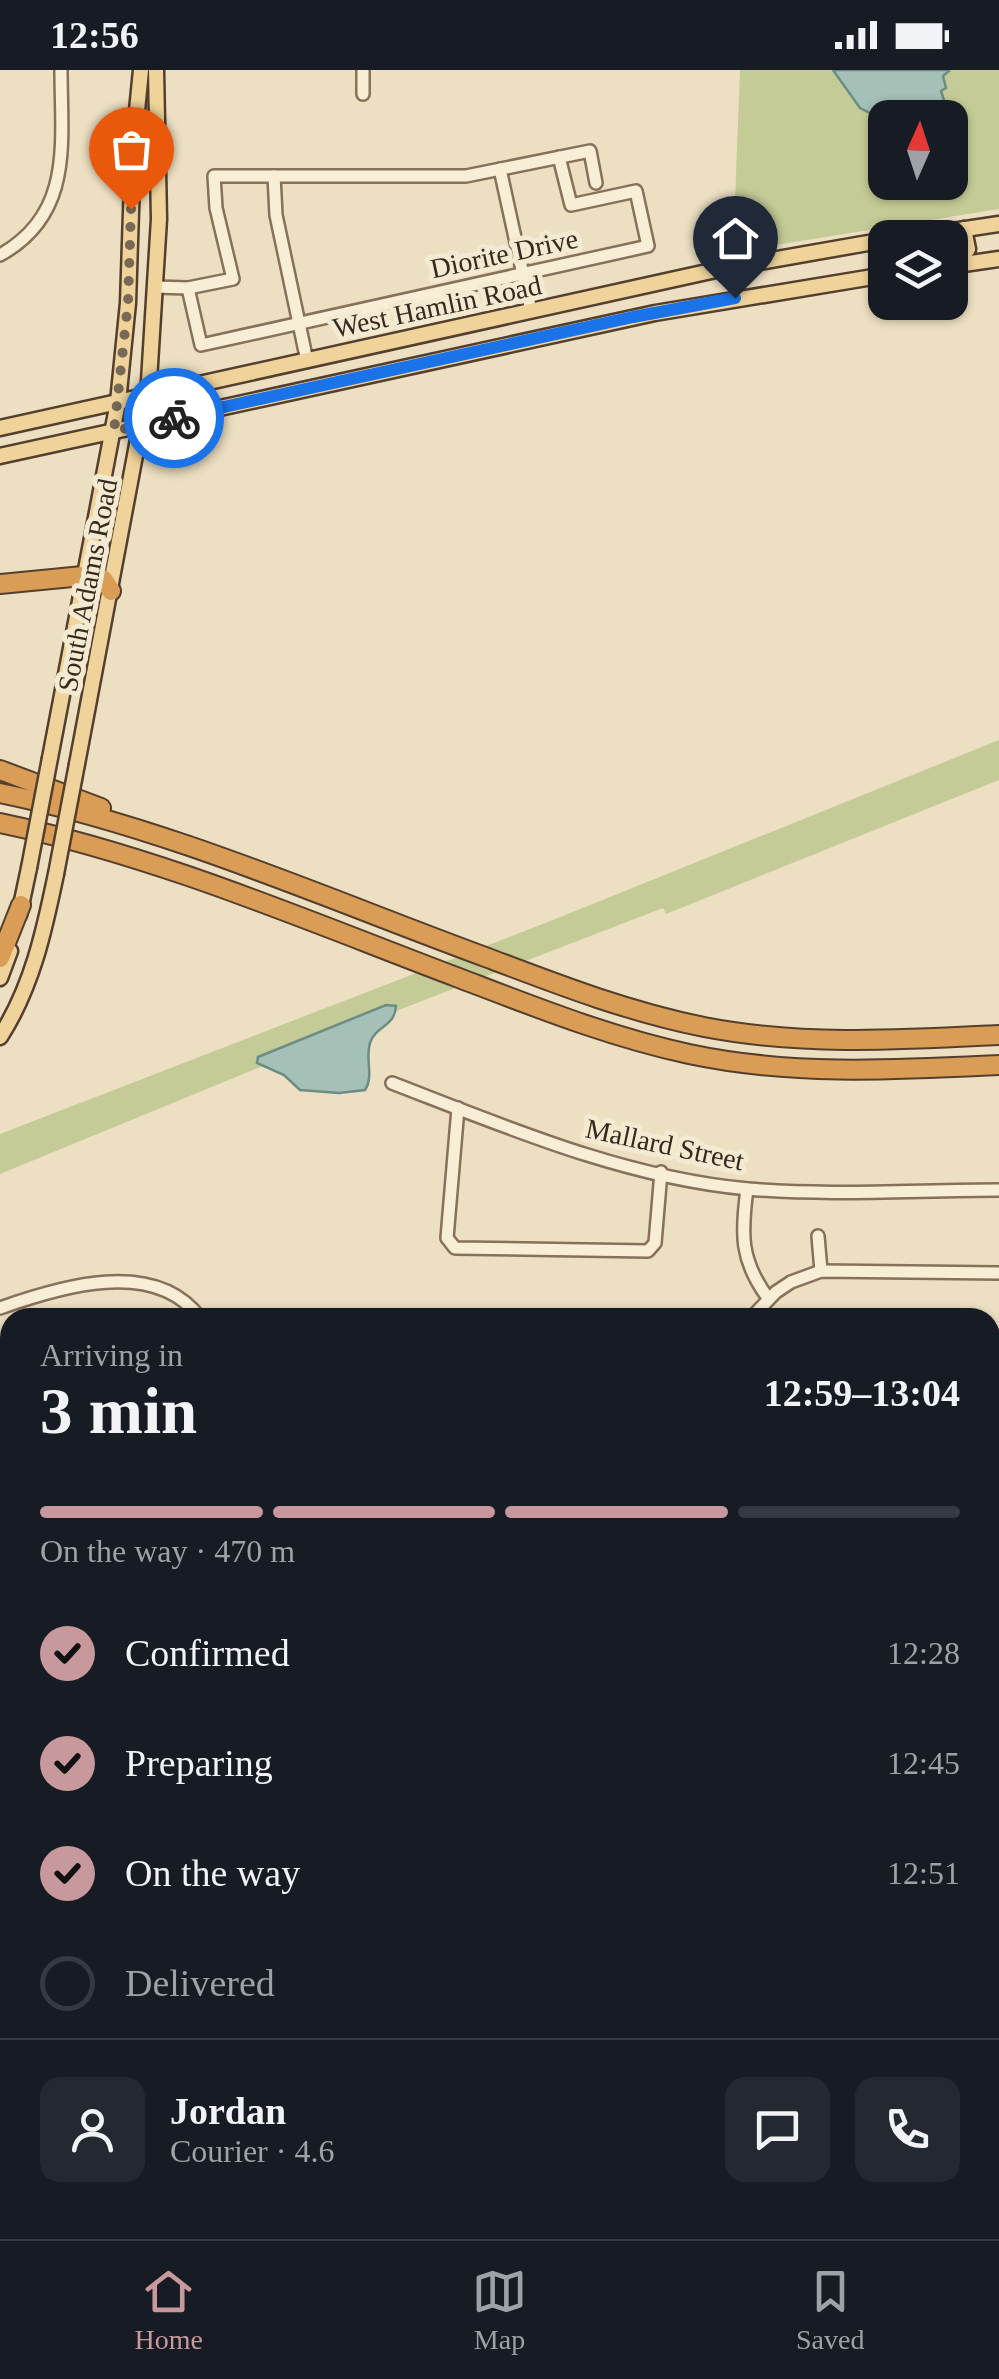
<!DOCTYPE html>
<html lang="en">
<head>
<meta charset="utf-8">
<style>
	body { margin:0; font-family:Georgia,serif; background:#242831; color:#f1f3f6; height:100vh; display:flex; flex-direction:column; font-size:38px; white-space:nowrap }
	* { box-sizing:border-box; margin:0 }
	p { font-size:32px; color:#9ea1a6 }
	.icon { flex:none; width:55px; height:55px; fill:none; stroke:currentColor; stroke-width:2; stroke-linecap:round; stroke-linejoin:round }
	.map { position:relative; flex:1; overflow:hidden }
	.drawer { position:absolute; left:0px; top:1238px; width:1000px; height:932px; display:flex; flex-direction:column; background:#171b24; border-radius:30px 30px 0 0; box-shadow:0 2px 8px #0004 }
	.drawer>* { flex:none }
	.needle { width:65px; rotate:3deg }
	.fabs { position:absolute; left:868px; top:30px; display:grid; gap:20px }
	.fabs a { display:grid; place-items:center; width:100px; height:100px; border-radius:20px; background:#171b24; box-shadow:0 2px 8px #0004; font-size:50px }
	.pin { position:absolute; display:grid; place-items:center; width:85px; height:85px; color:#fff; margin:-102px -42px; border-radius:50% 50% 50% 0; rotate:-45deg; box-shadow:0 0 10px #0007 }
	.pin .icon { rotate:45deg }
	.courier { position:absolute; display:grid; place-items:center; width:100px; height:100px; margin:-50px; border:8px solid #1a73e8; border-radius:50%; background:#fff; color:#222; box-shadow:0 2px 12px #0007 }
	.head em { font-style:normal; font-weight:700 }
	.head div { display:flex; flex-direction:column-reverse }
	.head { display:flex; align-items:center; justify-content:space-between; height:170px; padding:0 40px }
	h1 { font-size:65px; font-weight:700; line-height:75px }
	.bar { display:grid; grid-template-columns:repeat(4,1fr); gap:15px 10px; align-content:center; height:120px; padding:0 40px }
	.bar i { height:12px; border-radius:8px; background:#363941 }
	.bar .current { background:#c7999c }
	.bar p { grid-column:span 4 }
	.line { display:flex; align-items:center; gap:25px; padding:0 40px; border-top:2px solid #363941 }
	.line div { flex:1 }
	.round { display:grid; place-items:center; flex:none; width:105px; height:105px; border-radius:20px; background:#242831 }
	ol { padding:0 40px; list-style:none }
	li { display:flex; align-items:center; gap:30px; height:110px }
	li p { margin-inline-start:auto }
	li .icon { padding:10px; border-radius:50%; background:#c7999c; color:#111; stroke-width:4 }
	li:last-child { color:#9ea1a6 }
	li i { width:55px; height:55px; border:5px solid #363941; border-radius:50% }
	.status { display:flex; justify-content:space-between; align-items:center; height:70px; padding:0 50px; background:#171b24; direction:ltr }
	.status svg { height:28px; fill:currentColor }
	.tabs { display:flex; justify-content:space-around; align-items:center; height:140px; border-top:2px solid #363941; background:#171b24; font-size:28px; color:#9ea1a6 }
	.tabs a { display:grid; justify-items:center; gap:5px }
	.tabs .current { color:#c7999c }
	.map>svg:first-child { display:block }
	.green { fill:#c5cb97; fill-rule:evenodd }
	.water { fill:#a5c0b7; stroke:#6c8d84; stroke-width:2.5 }
	.lines { fill:none; stroke-linecap:round; stroke-linejoin:round }
	.minor-casing { stroke:#86715a; stroke-width:16 }
	.major-casing { stroke:#543f2e; stroke-width:19 }
	.highway-casing { stroke:#543f2e; stroke-width:22 }
	.minor { stroke:#f8edd5; stroke-width:11 }
	.major { stroke:#efd39b; stroke-width:14 }
	.highway { stroke:#da9d55; stroke-width:18 }
	.major-bridge-casing { stroke:#543f2e; stroke-width:19; stroke-linecap:butt }
	.major-bridge { stroke:#efd39b; stroke-width:14 }
	.done { stroke:#766957; stroke-width:10; stroke-dasharray:0 18 }
	.route { stroke:#1a73e8; stroke-width:12 }
	.labels { text-anchor:middle; stroke-width:10; stroke-linejoin:round; paint-order:stroke }
	.street-label { font-size:28px; fill:#36291e; stroke:#f4ead2 }
</style>
</head>
<body>
<div class="status"><b>12:56</b><svg viewBox="0 0 49 12"><path d="M0 12V9h3v3zM5 12V6h3v6zM10 12V3h3v9zM15 12V0h3v12zM26 1h20v11H26zM47 4h2v5h-2z"/></svg></div>
<div class="map">
<svg width="999" height="2169" viewBox="0 0 999 2169">
	<rect width="100%" height="100%" fill="#eddfc2"/>
	<g class="green">
		<path d="M 740,0 L 999,0 L 999,139 L 733,182 ZM 885,48 L 950,48 L 950,112 L 885,112 Z"/>
		<path d="M 999,670 L 999,710 L 666,844 L 663,838 L 409,936 L 0,1104 L 0,1064 L 553,850 Z"/>
	</g>
	<g class="water">
		<path d="M 833,0 L 948,0 L 949,1 L 943,6 L 946,18 L 941,21 L 944,30 L 940,35 L 880,48 L 860,38 Z"/>
		<path d="M 386,935 L 396,936 C 395,957 376,955 370,973 C 365,989 374,1007 365,1020 L 339,1023 L 300,1020 L 284,1005 L 257,993 L 258,987 Z"/>
	</g>
	<g class="lines">
		<g class="minor-casing">
			<g id="minor">
				<path d="M 363,24 L 363,0"/>
				<path d="M 500,99 L 531,241"/>
				<path d="M 274,106 L 276,145 L 307,291"/>
				<path d="M 0,185 C 74,144 61,72 61,0"/>
				<path d="M 156,217 L 188,218 L 233,209 L 216,138 L 214,106 L 466,106 L 590,81 L 596,113"/>
				<path d="M 188,218 L 201,275 L 648,176 L 636,121 L 571,135 L 559,87"/>
				<path d="M 392,1013 C 506,1057 625,1108 748,1119 C 828,1126 918,1120 999,1120"/>
				<path d="M 458,1038 L 447,1168 L 455,1178 L 648,1181 L 655,1173 L 661,1102"/>
				<path d="M 747,1119 C 741,1164 740,1190 768,1228"/>
				<path d="M 818,1166 L 821,1201"/>
				<path d="M 0,1238 C 59,1217 155,1187 200,1248"/>
				<path d="M 751,1248 L 776,1222 L 791,1212 L 821,1201 L 999,1203"/>
				<path d="M 990,1273 L 999,1274"/>
				<path d="M 990,1344 L 999,1344"/>
				<path d="M 990,1415 L 999,1415"/>
				<path d="M 990,1945 L 999,1940"/>
				<path d="M 990,2140 L 999,2128"/>
				<path d="M 473,2169 L 473,2160"/>
				<path d="M 488,2169 L 488,2160"/>
				<path d="M 841,2169 L 842,2160"/>
				<path d="M 855,2169 L 856,2160"/>
			</g>
		</g>
		<g class="major-casing">
			<g id="major">
				<path d="M 906,168 L 999,154"/>
				<path d="M 957,195 L 968,179 L 964,159"/>
				<path d="M 950,196 L 999,189"/>
				<path d="M 0,358 L 725,198 L 885,170"/>
				<path d="M 0,386 L 655,243 L 885,205"/>
				<path d="M 50,688 L 118,332 L 128,233 L 133,81 L 141,0"/>
				<path d="M 77,694 L 149,311 L 159,149 L 156,0"/>
				<path d="M 19,845 L 29,798"/>
				<path d="M 0,908 L 10,881"/>
				<path d="M 0,967 C 32,917 44,862 56,804"/>
			</g>
		</g>
		<g class="highway-casing">
			<g id="highway">
				<path d="M 0,514 L 93,505 L 104,510 L 111,521"/>
				<path d="M 0,700 L 101,738"/>
				<path d="M 0,723 C 169,758 327,829 488,888 C 559,915 629,942 704,957 C 802,976 900,970 999,965"/>
				<path d="M 0,753 C 158,786 308,851 459,908 C 535,937 610,967 689,984 C 792,1006 895,1000 999,995"/>
				<path d="M 0,888 L 21,835"/>
			</g>
		</g>
		<use href="#minor" class="minor"/>
		<use href="#major" class="major"/>
		<use href="#highway" class="highway"/>
		<g class="major-bridge-casing">
			<g id="major-bridge">
				<path d="M 29,798 L 50,688"/>
				<path d="M 56,804 L 77,694"/>
			</g>
		</g>
		<use href="#major-bridge" class="major-bridge"/>
	</g>
	<g class="lines">
		<path class="done" d="M 131,139 L 128,233 L 114,361 L 174,348"/>
		<path class="route" d="M 174,348 L 633,247 L 735,228"/>
	</g>
	<g class="labels">
		<g class="street-label">
			<text transform="translate(504 183) rotate(-12)" y="10">Diorite Drive</text>
			<text transform="translate(437 236) rotate(-12)" y="10">West Hamlin Road</text>
			<text transform="translate(87 515) rotate(-79)" y="10">South Adams Road</text>
			<text transform="translate(665 1074) rotate(12)" y="10">Mallard Street</text>
		</g>
	</g>
</svg>
<div class="fabs">
<a><svg class="needle" viewBox="-14 -14 28 28"><path d="M0-13l5 13h-10z" fill="#e53935"/><path d="M0 13l5-13h-10z" fill="#9ea1a6"/></svg></a>
<a><svg class="icon" aria-label="layers" viewBox="0 0 24 24"><path d="M12 4l9 5-9 5-9-5zM3 14l9 5 9-5"/></svg></a>
</div>
<div class="pin" style="left:131px;top:139px;background:#ea580c"><svg class="icon" aria-label="bag" viewBox="0 0 24 24"><path d="M5 8h14l-1 12H6zM9 8a3 3 0 0 1 6 0"/></svg></div>
<div class="pin" style="left:735px;top:228px;background:#1f2937"><svg class="icon" aria-label="home" viewBox="0 0 24 24"><path d="M3 11l9-7 9 7M6 9v11h12V9"/></svg></div>
<div class="courier" style="left:174px;top:348px"><svg class="icon" aria-label="bike" viewBox="0 0 24 24"><circle cx="6" cy="16" r="4"/><circle cx="18" cy="16" r="4"/><path d="M6 16l4-8h5l3 8M10 8l3 8H6M13 5h3"/></svg></div>
<section class="drawer">
<div class="head"><div><h1>3 min</h1><p>Arriving in</p></div><em>12:59–13:04</em></div>
<div class="bar"><i class="current"></i><i class="current"></i><i class="current"></i><i></i><p>On the way · 470 m</p></div>
<ol>
<li><svg class="icon" aria-label="check" viewBox="0 0 24 24"><path d="M5 12l5 5 9-10"/></svg>Confirmed<p>12:28</p></li>
<li><svg class="icon" aria-label="check" viewBox="0 0 24 24"><path d="M5 12l5 5 9-10"/></svg>Preparing<p>12:45</p></li>
<li><svg class="icon" aria-label="check" viewBox="0 0 24 24"><path d="M5 12l5 5 9-10"/></svg>On the way<p>12:51</p></li>
<li><i></i>Delivered</li>
</ol>
<div class="line" style="height:180px"><a class="round"><svg class="icon" aria-label="person" viewBox="0 0 24 24"><circle cx="12" cy="8" r="4"/><path d="M4 21q1-7 8-7t8 7"/></svg></a><div><b>Jordan</b><p>Courier · 4.6</p></div><a class="round"><svg class="icon" aria-label="chat" viewBox="0 0 24 24"><path d="M4 5h16v11H9l-5 4z"/></svg></a><a class="round"><svg class="icon" aria-label="phone" viewBox="0 0 24 24"><path d="M5 4h4l2 5-3 2q2 4 5 5l2-3 5 2v4C11 20 4 13 5 4z"/></svg></a></div>
</section>
</div>
<nav class="tabs">
<a class="current"><svg class="icon" aria-label="home" viewBox="0 0 24 24"><path d="M3 11l9-7 9 7M6 9v11h12V9"/></svg>Home</a>
<a><svg class="icon" aria-label="map" viewBox="0 0 24 24"><path d="M3 6l6-2 6 2 6-2v14l-6 2-6-2-6 2zM9 4v14M15 6v14"/></svg>Map</a>
<a><svg class="icon" aria-label="saved" viewBox="0 0 24 24"><path d="M7 4h10v16l-5-4-5 4z"/></svg>Saved</a>
</nav>
</body>
</html>
